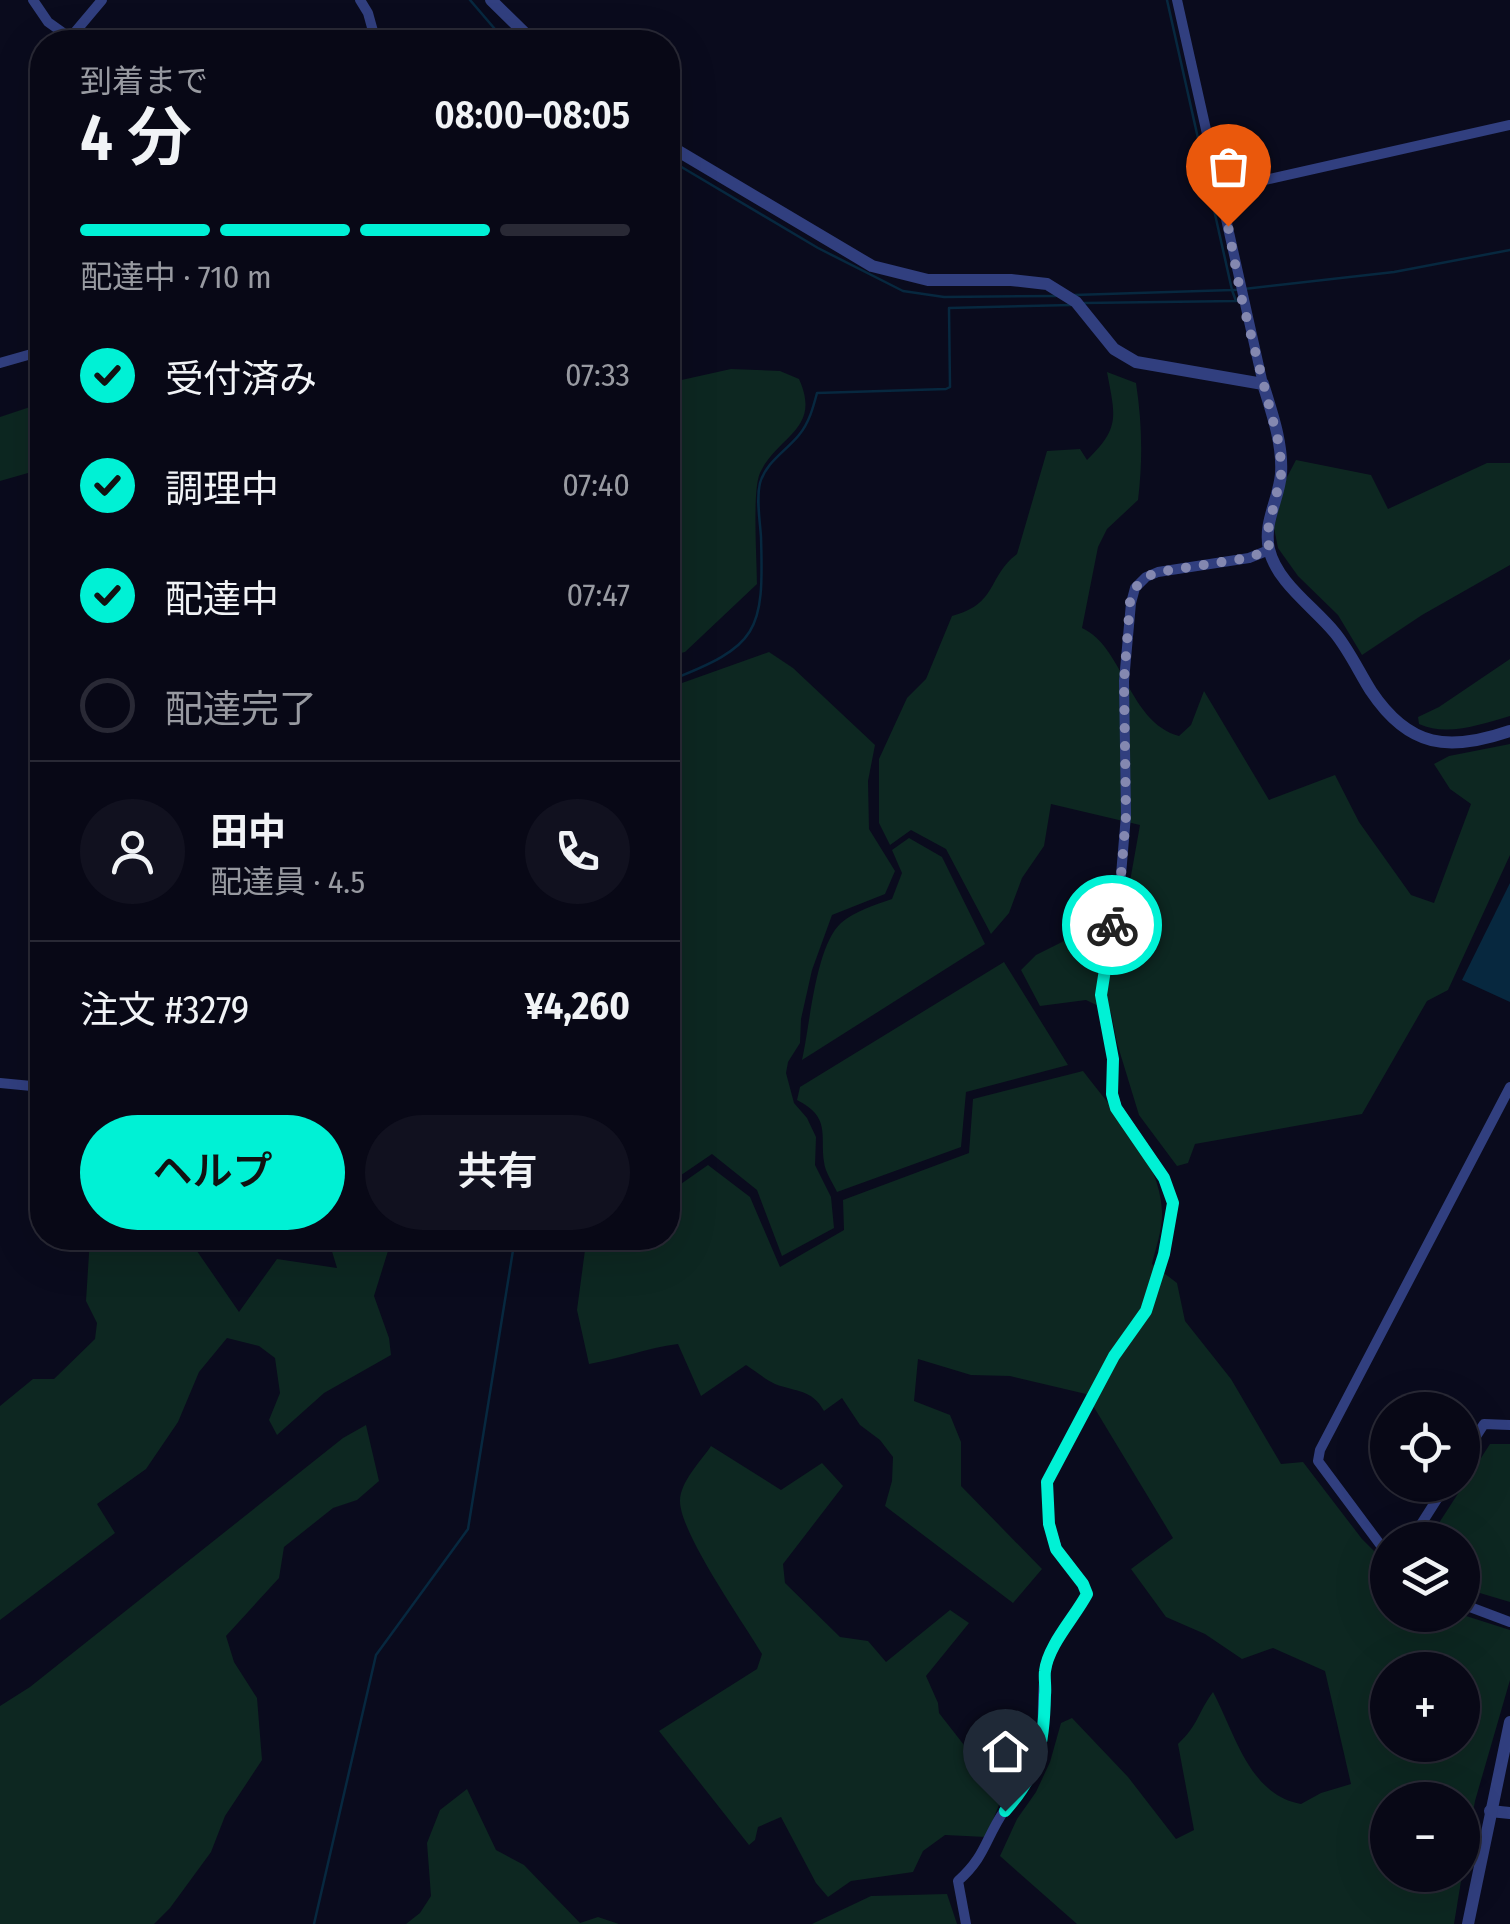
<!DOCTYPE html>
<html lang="ja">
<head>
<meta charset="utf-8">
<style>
	body { margin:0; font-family:"Fira Sans Condensed","Noto Sans JP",sans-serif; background:#11111f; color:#f1f3f6; height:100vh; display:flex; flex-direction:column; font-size:38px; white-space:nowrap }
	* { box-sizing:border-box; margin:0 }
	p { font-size:32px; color:#989aa1 }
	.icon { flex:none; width:55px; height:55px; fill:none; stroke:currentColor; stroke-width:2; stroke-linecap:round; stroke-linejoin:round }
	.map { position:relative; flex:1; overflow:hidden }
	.side { position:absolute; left:30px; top:30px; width:650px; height:1220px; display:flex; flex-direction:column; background:#080816; border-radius:40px; box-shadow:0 10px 40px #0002,0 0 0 2px #292935 }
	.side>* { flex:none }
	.controls { position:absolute; left:1370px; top:1392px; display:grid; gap:20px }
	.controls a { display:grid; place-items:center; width:110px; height:110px; border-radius:50%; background:#080816; box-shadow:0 10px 40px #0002,0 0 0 2px #292935; font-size:50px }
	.pin { position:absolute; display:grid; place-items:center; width:85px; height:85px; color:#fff; margin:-102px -42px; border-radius:50% 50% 50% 0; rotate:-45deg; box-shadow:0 0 10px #0007 }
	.pin .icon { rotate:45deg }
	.courier { position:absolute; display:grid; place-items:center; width:100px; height:100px; margin:-50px; border:8px solid #00f1d5; border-radius:50%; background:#fff; color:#222; box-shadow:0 2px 12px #0007 }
	.head em { font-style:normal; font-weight:600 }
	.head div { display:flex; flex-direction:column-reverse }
	.head { display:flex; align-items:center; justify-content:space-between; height:170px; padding:0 50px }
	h1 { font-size:65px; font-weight:600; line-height:75px }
	.bar { display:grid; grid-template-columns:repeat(4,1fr); gap:15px 10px; align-content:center; height:120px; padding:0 50px }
	.bar i { height:12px; border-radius:8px; background:#292935 }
	.bar .on { background:#00f1d5 }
	.bar p { grid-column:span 4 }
	.line { display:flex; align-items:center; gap:25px; padding:0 50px; border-top:2px solid #292935 }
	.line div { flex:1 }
	.round { display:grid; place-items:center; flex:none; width:105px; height:105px; border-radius:52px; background:#11111f }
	ol { padding:0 50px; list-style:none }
	li { display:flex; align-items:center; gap:30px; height:110px }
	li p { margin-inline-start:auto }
	li .icon { padding:10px; border-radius:50%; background:#00f1d5; color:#111; stroke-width:4 }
	li:last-child { color:#989aa1 }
	li i { width:55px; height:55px; border:5px solid #292935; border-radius:50% }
	.primary-button { display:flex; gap:20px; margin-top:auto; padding:20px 50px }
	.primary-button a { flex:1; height:115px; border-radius:60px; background:#00f1d5; color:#111; font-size:40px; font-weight:600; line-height:115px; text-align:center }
	.primary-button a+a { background:#11111f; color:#f1f3f6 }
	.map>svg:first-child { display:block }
	.green { fill:#0d2721; fill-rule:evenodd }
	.water { fill:#07283f }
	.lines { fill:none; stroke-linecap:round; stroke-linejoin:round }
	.stream { stroke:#07283f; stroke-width:2.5 }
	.minor { stroke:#313f7f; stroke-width:10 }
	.tertiary { stroke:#313f7f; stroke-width:12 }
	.done { stroke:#8488b0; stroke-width:10; stroke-dasharray:0 18 }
	.route { stroke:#00f1d5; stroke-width:12 }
</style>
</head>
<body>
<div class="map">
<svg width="1510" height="1924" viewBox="0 0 1510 1924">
	<rect width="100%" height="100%" fill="#0a0b1d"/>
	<g class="green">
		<path d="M 731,369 L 780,371 L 799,379 C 822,430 778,435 760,473 C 752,490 757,561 757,584 L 685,652 L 668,656 L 668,383 Z"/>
		<path d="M 1107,372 L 1136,383 C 1142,422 1143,460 1138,500 L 1107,529 L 1098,547 L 1082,628 C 1124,647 1128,722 1179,736 L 1191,725 L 1204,691 L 1269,800 L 1335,775 L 1359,822 L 1411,895 L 1434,903 L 1471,804 L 1450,789 L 1434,764 L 1449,756 L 1510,744 L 1510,855 L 1448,990 L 1427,1001 L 1362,1114 L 1195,1144 L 1188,1163 L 1177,1166 L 1139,1115 L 1117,1043 L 1111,1012 L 1086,1000 L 1040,1006 L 1021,970 L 1036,955 L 1066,940 L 1091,942 L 1121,932 L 1140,825 L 1051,804 L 1044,846 L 1022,878 L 1009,913 L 991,934 L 946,849 L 911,830 L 890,845 L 879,823 L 879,759 L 907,698 L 926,679 L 952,616 C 998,604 987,577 1017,554 L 1047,451 L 1080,449 L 1087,460 C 1121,427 1115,416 1107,372 Z"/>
		<path d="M 42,403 L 42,469 L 0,481 L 0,417 Z"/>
		<path d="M 1296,460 L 1371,475 L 1388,509 L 1487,463 L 1510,463 L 1510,565 L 1422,615 L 1362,655 L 1338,615 L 1298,576 L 1278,548 L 1274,528 L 1286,479 Z"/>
		<path d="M 769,652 L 793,668 L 875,745 L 868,781 L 869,829 L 895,871 L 885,894 L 832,915 L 812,970 L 801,1019 L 800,1043 L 788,1062 L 786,1073 L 794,1103 L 807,1118 L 816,1137 L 815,1165 L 831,1197 L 834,1228 L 782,1256 L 757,1190 L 712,1154 L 668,1184 L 668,688 Z"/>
		<path d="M 1510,659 L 1510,716 C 1482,724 1447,737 1419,724 L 1418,717 L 1439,707 Z"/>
		<path d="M 909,838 L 942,857 L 985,944 L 802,1060 C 810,1026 815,947 841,923 C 855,911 875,905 892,899 L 902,873 L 892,850 Z"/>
		<path d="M 1004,962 L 1068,1065 L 966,1092 L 961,1147 L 837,1192 C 833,1183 825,1172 824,1162 C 820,1135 831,1117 797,1100 L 800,1087 Z"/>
		<path d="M 1083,1071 C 1113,1111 1160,1158 1162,1211 C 1163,1228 1156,1247 1152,1264 L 1177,1283 L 1185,1321 L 1231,1379 L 1281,1464 L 1303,1462 L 1362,1539 L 1387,1564 L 1388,1615 L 1463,1615 L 1510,1630 L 1510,1680 L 1475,1801 L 1462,1874 L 1462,1800 L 1388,1800 L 1388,1875 L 1462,1875 L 1454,1924 L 1077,1924 L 1000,1856 L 1017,1819 L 1036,1792 L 1050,1762 L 1061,1723 L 1072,1718 L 1128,1777 L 1176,1839 L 1194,1830 L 1178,1744 C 1199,1724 1197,1714 1213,1692 C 1235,1733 1249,1795 1301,1804 L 1321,1793 L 1351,1784 L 1325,1671 L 1273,1648 L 1242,1659 L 1205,1634 L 1166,1617 L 1131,1569 L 1173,1538 L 1086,1394 L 1010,1376 L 971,1375 L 918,1359 L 914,1401 L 950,1415 L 961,1442 L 961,1486 L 1042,1569 L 1013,1603 L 885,1506 L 892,1481 L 893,1457 L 880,1440 L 860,1425 L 842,1398 L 824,1411 C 812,1389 796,1392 775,1384 C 765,1379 755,1371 746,1365 L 701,1396 L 678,1344 C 647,1348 619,1359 589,1364 L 577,1310 L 585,1250 L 603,1238 L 668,1238 L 668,1193 L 708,1165 L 750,1197 L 780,1267 L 844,1230 L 843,1200 L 969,1153 L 973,1099 ZM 1388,1670 L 1462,1670 L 1462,1745 L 1388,1745 Z"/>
		<path d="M 90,1238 L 188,1238 L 239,1312 L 277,1259 L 337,1268 L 328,1238 L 392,1238 L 374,1296 L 389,1338 L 391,1355 L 324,1393 L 277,1435 L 269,1420 L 280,1393 L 275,1358 L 259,1346 L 227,1338 L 199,1372 L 178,1422 L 146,1469 L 97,1504 L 115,1533 L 0,1620 L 0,1406 L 33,1379 L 54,1379 L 95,1339 L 97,1323 L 86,1301 Z"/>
		<path d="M 366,1425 L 379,1481 L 357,1500 L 333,1508 L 284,1547 L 279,1578 L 226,1636 L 234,1662 L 257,1698 L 262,1760 L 225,1816 L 211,1852 L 170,1908 L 154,1924 L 0,1924 L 0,1706 L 30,1687 L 343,1438 Z"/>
		<path d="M 1490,1444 L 1510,1444 L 1510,1602 L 1463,1588 L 1462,1540 L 1428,1540 Z"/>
		<path d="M 711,1446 L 781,1490 L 822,1463 L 843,1486 L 783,1564 L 785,1583 L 840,1637 L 868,1641 L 886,1662 L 950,1610 L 969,1623 L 926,1676 L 938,1703 L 939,1713 L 1003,1795 L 986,1837 L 945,1835 L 923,1851 L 913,1872 L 851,1881 L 828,1897 L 816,1883 L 781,1817 L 758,1827 L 755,1840 L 749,1845 L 659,1731 L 757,1669 L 762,1654 C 743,1622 680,1533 680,1501 C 680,1482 701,1461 711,1446 Z"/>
		<path d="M 467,1789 L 496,1850 L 524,1865 L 580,1923 L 598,1917 L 619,1924 L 406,1924 L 420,1913 L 431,1896 L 427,1843 L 440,1810 Z"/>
		<path d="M 947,1894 L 957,1924 L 812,1924 L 871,1896 Z"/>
	</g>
	<path class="water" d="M 1510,883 L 1510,1002 L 1462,980 Z"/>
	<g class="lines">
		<g class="stream">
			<path d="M 470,0 L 506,42"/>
			<path d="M 668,159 L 818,248 L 903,291 L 944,297 L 1056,296"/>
			<path d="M 1244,289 L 1394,272 L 1510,250"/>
			<path d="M 1074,295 L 1232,290 L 1167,0"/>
			<path d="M 1084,303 L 1236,301 L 1232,290 L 1236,290"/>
			<path d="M 668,681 C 759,646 764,632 761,537 C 760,520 756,500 760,483 C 766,462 786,451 799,435 C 809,423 813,408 817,393 L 946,389 L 950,387 L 949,308 L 1071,305"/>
			<path d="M 314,1924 L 376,1655 L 468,1529 L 515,1238"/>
		</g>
		<g class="minor">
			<path d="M 33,0 L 48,22 L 76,42"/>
			<path d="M 360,0 L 368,13 L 376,42"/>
			<path d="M 1177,0 L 1263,384"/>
			<path d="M 70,38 L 102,0"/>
			<path d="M 1220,190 L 1510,125"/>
			<path d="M 0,363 L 42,351"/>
			<path d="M 0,1083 L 42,1087"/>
			<path d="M 1462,1458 L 1484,1424 L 1510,1425"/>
			<path d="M 1411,1540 L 1446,1485"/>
			<path d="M 1388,1555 L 1318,1461 L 1320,1450 L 1510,1087"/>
			<path d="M 1462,1604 L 1510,1622"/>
			<path d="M 966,1924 L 958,1881 C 986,1856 985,1839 1004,1811 C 1019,1791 1034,1779 1039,1753 C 1046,1725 1040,1695 1046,1668 C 1051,1642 1075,1618 1087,1594 L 1083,1583 L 1057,1549 L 1049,1524 L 1047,1482 L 1114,1356 L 1146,1311 L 1164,1254 L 1173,1203 L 1164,1177 L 1117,1108 L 1112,1093 L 1113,1059 L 1101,995 L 1120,887 L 1126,815 L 1124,681 L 1131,603 L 1135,588 L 1146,577 L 1158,572 L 1249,558 L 1269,550"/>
		</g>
		<g class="tertiary">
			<path d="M 491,0 L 534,42"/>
			<path d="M 668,145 L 872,266 L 928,280 L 1011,280 L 1047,284 L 1076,302 L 1114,349 L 1136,362 L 1263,384 C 1272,413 1283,444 1281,474 C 1279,499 1263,523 1269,549 C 1277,583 1314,607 1335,633 C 1349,650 1359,672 1371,691 C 1409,748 1449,752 1510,731"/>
			<path d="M 1490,1811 L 1510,1813"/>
			<path d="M 1468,1924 L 1510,1722"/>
		</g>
	</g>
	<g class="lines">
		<path class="done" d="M 1112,925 L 1120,887 L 1126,816 L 1124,681 L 1130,602 L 1135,588 L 1146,577 L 1158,572 L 1248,558 L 1269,550 L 1268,530 L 1281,475 L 1280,448 L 1241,296 L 1228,226"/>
		<path class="route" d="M 1005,1811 C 1039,1773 1044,1745 1045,1695 C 1046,1687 1044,1678 1045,1671 C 1048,1645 1075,1617 1087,1594 L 1083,1584 L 1056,1549 L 1049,1524 L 1047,1482 L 1114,1356 L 1146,1311 L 1164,1254 L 1173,1203 L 1164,1178 L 1116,1108 L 1112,1094 L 1113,1059 L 1101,995 L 1112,925"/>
	</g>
</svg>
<div class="controls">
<a><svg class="icon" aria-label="locate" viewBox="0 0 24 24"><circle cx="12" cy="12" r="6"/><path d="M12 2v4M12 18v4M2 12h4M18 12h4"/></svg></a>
<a><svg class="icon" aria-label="layers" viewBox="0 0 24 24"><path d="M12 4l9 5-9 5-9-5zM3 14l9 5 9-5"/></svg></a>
<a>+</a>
<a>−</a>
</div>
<div class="pin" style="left:1228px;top:226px;background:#ea580c"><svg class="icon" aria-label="bag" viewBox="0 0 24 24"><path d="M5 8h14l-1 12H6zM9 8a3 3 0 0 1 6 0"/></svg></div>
<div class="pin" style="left:1005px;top:1811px;background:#1f2937"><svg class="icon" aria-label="home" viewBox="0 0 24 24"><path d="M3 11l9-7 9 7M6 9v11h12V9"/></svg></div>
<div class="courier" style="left:1112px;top:925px"><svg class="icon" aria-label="bike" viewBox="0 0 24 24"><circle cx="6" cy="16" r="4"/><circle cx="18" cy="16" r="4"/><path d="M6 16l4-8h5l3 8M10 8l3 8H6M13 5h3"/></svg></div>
<section class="side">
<div class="head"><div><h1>4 分</h1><p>到着まで</p></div><em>08:00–08:05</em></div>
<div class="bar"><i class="on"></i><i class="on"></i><i class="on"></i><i></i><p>配達中 · 710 m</p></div>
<ol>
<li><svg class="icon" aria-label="check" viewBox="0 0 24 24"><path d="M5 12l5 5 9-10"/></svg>受付済み<p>07:33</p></li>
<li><svg class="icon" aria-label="check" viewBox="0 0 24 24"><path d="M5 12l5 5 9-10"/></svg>調理中<p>07:40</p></li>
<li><svg class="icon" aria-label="check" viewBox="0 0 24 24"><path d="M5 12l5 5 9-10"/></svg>配達中<p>07:47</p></li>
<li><i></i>配達完了</li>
</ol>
<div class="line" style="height:180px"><a class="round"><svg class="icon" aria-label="person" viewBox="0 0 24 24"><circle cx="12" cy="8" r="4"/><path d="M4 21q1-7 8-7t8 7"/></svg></a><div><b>田中</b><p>配達員 · 4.5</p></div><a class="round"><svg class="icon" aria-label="phone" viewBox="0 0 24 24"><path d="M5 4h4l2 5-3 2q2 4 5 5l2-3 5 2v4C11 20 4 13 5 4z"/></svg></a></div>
<div class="line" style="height:130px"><div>注文 #3279</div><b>¥4,260</b></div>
<div class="primary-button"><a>ヘルプ</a><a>共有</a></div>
</section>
</div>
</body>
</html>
